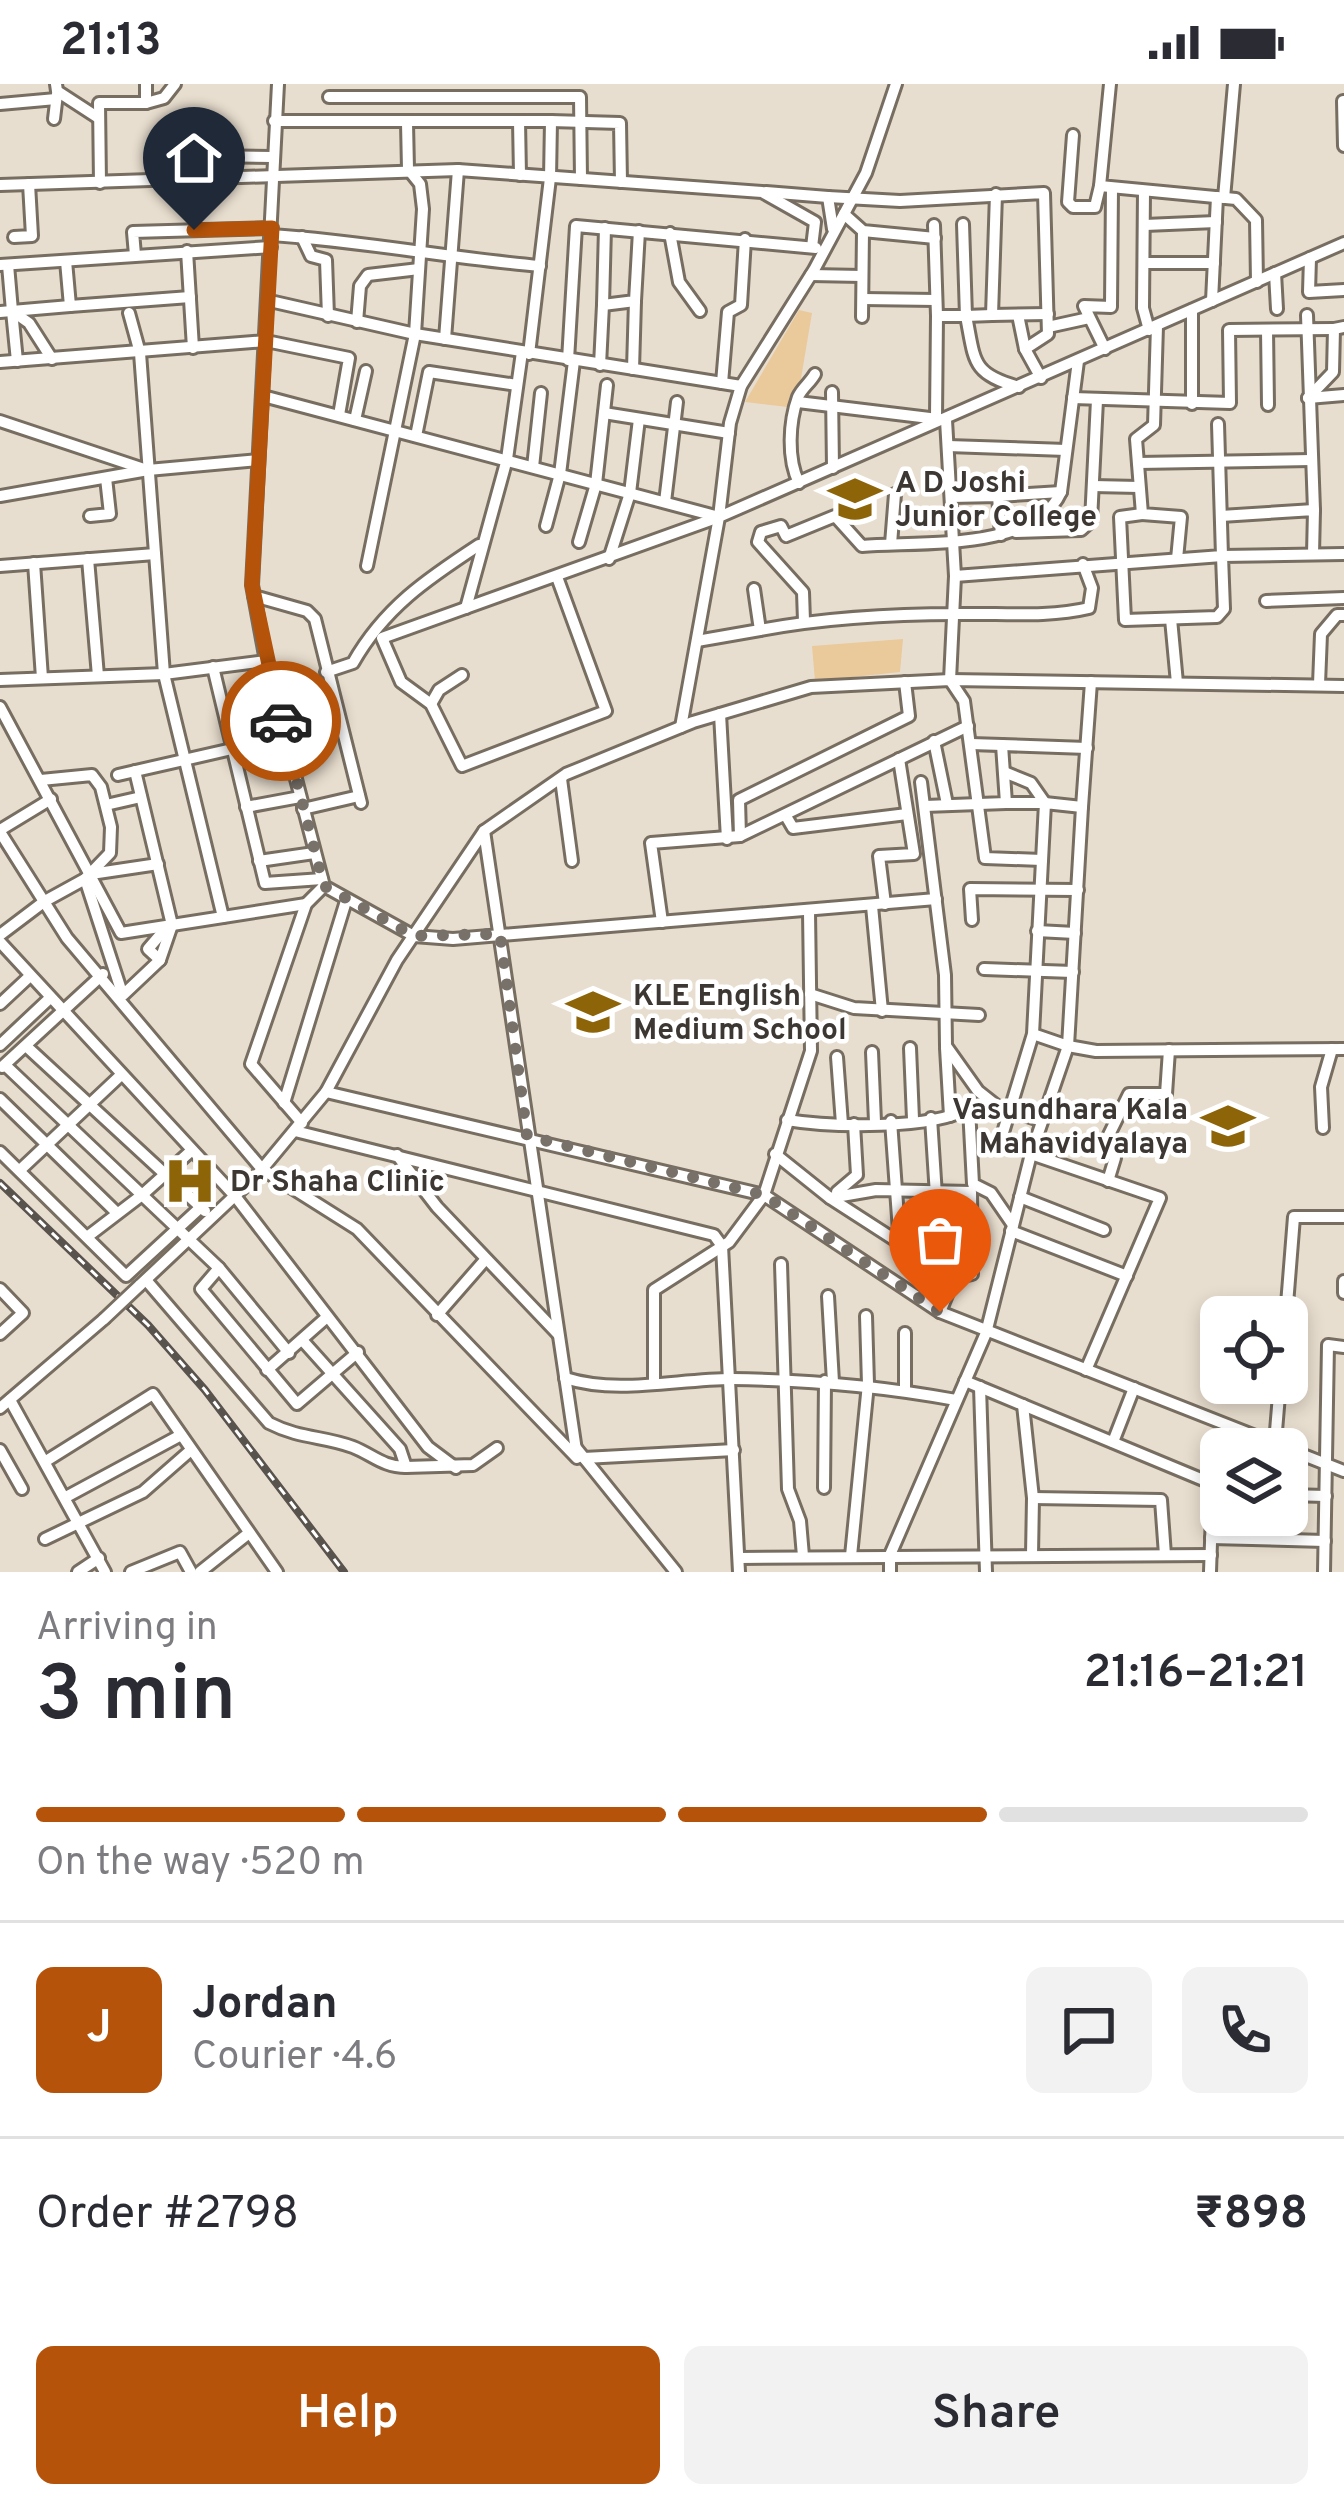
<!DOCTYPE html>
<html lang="en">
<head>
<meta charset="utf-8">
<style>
	body { margin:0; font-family:Overpass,sans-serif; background:#f2f2f3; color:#2b2b33; height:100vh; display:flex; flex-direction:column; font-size:45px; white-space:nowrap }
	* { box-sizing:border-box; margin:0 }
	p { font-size:39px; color:#7c7c81 }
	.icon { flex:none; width:66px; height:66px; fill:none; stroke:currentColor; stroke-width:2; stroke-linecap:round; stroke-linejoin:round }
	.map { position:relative; height:1488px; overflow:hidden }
	.sheet { display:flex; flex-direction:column; background:#fff; flex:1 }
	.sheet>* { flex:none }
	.controls { position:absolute; left:1200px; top:1212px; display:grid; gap:24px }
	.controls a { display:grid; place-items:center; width:108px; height:108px; border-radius:18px; background:#fff; box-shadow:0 6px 18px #0003; font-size:60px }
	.pin { position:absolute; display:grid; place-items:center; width:102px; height:102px; color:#fff; margin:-123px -51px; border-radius:50% 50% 50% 0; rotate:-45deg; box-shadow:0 0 12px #0007 }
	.pin .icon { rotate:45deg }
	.courier { position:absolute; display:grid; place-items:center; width:120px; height:120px; margin:-60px; border:9px solid #b45309; border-radius:50%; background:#fff; color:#222; box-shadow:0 3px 15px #0007 }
	.headline em { font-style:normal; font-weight:600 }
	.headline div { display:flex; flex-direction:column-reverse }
	.headline { display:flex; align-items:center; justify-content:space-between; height:204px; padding:0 36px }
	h1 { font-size:78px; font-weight:600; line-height:90px }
	.bar { display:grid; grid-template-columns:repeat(4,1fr); gap:18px 12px; align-content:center; height:144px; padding:0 36px }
	.bar i { height:15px; border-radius:9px; background:#e1e1e2 }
	.bar .active { background:#b45309 }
	.bar p { grid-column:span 4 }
	.line { display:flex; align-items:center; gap:30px; padding:0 36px; border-top:3px solid #e1e1e2 }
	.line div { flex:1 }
	.round { display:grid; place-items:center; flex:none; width:126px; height:126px; border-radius:18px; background:#f2f2f3 }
	.cta { display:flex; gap:24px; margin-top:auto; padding:24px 36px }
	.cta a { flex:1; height:138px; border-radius:18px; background:#b45309; color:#fff; font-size:48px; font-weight:600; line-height:138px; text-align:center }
	.cta a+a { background:#f2f2f3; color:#2b2b33 }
	.status { display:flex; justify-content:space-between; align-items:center; height:84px; padding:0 60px; background:#fff; direction:ltr }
	.status svg { height:33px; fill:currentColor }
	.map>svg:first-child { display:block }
	.green { fill:#eac99b }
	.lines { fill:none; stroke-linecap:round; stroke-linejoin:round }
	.minor-casing { stroke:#776e61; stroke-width:16 }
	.minor { stroke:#fff; stroke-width:10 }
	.rail-casing { stroke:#59534d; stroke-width:8 }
	.rail { stroke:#fff; stroke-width:3; stroke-dasharray:9; stroke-linecap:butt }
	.minor-bridge-casing { stroke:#776e61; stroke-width:16; stroke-linecap:butt }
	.minor-bridge { stroke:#fff; stroke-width:10 }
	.done { stroke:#787169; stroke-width:12; stroke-dasharray:0 21.6 }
	.route { stroke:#b45309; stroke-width:15 }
	.labels { text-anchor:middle; stroke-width:9; stroke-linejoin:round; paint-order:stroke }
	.poi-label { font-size:30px; font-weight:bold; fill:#3c3732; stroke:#fff; text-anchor:start }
</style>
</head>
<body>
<div class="status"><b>21:13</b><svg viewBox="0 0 49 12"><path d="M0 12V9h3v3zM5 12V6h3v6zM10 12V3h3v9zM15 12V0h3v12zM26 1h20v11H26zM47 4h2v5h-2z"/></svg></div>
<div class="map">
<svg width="1344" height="1488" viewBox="0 0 1344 1488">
	<rect width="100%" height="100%" fill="#e8decf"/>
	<g class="green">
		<path d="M 799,226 L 812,229 L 796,324 L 745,318 Z"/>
		<path d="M 903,555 L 900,588 L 815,597 L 812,562 Z"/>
	</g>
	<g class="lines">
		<g class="minor-casing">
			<g id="minor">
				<path d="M 56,0 L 57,7 L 97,33"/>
				<path d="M 278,0 L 252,501 L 268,588 L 324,802 L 414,852 L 453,855 L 936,815"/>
				<path d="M 1110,0 L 1100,102 L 1236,115 L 1256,136 L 1257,198"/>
				<path d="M 329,13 L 580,13 L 581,95"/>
				<path d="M 1343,17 L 1344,62"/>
				<path d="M 146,19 L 164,14 L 175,0"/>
				<path d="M 0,20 L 56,15"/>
				<path d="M 54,35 L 57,10"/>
				<path d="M 274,37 L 519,37"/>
				<path d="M 551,37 L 620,39 L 621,98"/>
				<path d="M 1073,51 L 1068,118 L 1073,123 L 1095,123 L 1100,102"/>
				<path d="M 201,72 L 272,73"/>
				<path d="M 520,91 L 519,37 L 551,37 L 550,94 L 529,270"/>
				<path d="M 100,99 L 99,19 L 146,19 L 146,0"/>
				<path d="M 0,101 L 458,86 L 762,108 L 815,138 L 812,163"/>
				<path d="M 1144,107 L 1143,224 L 1149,246"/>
				<path d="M 766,108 L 828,113 L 833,145"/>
				<path d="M 996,110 L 992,231 L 1048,230"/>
				<path d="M 828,113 L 900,117 L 1044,109 L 1048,250 L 1025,265 L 1041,294"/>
				<path d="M 1224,114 L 1234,0"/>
				<path d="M 844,130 L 863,147 L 935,154"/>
				<path d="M 963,140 L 966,232 L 992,231"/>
				<path d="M 934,141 L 937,232 L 966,232 C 975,277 971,290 1019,303"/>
				<path d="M 1145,141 L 1216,138"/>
				<path d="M 670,149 L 679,198 L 700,227"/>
				<path d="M 271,151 C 362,157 449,174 540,182"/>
				<path d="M 14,153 L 32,152 L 29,100"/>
				<path d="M 302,153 L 311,172 L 326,176 L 328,232"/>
				<path d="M 187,167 L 193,264"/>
				<path d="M 135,171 L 133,148 L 272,144"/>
				<path d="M 1310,174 L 1309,208 L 1344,206"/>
				<path d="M 66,177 L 70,222 L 190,213"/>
				<path d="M 1146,179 L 1214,179"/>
				<path d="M 0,181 L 271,163"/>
				<path d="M 8,181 L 12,227 L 29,239 L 52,275"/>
				<path d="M 1275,189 L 1277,225"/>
				<path d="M 811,191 L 862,192"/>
				<path d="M 863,215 L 936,216"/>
				<path d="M 270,217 L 415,250 L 741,302"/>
				<path d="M 1212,217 L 1217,113"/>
				<path d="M 603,221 L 605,144"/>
				<path d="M 12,227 L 17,277"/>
				<path d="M 0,228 L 70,222"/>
				<path d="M 129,229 L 140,269 L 164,590 L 223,833"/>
				<path d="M 1018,231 L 1025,265"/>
				<path d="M 1307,231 L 1314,426"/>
				<path d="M 862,233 L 863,147"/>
				<path d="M 357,238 L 360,202 L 368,191 L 419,185"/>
				<path d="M 1157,242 L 1154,341 L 1136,355 L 1142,430 L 1181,433 L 1177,475"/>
				<path d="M 1048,243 L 1089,234"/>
				<path d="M 1267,246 L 1268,321"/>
				<path d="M 445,255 L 458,86"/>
				<path d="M 1105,265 L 1084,222 L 1111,223 L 1112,104"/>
				<path d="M 568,276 L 576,142 L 816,164"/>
				<path d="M 0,278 L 266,257 L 349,274 L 339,331"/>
				<path d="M 600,281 L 603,221 L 635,217 L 639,147"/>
				<path d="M 633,285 L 635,217"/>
				<path d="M 722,299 L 728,228 L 741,221 L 745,155"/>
				<path d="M 832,308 L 833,384"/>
				<path d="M 263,312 L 719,433"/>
				<path d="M 1073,314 L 1230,319 L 1229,246 L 1334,245"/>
				<path d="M 1308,314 L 1333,288 L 1334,245 L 1344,243"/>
				<path d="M 1308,314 L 1344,311"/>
				<path d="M 798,318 L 946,336 L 955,492 L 1222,472 L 1218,340"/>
				<path d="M 1192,320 L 1192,226"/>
				<path d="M 604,329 L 729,349"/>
				<path d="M 936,333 L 937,232"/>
				<path d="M 355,336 L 366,287"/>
				<path d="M 0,337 L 144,385"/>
				<path d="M 416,352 L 429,288 L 517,301"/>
				<path d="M 948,362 L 1066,366"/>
				<path d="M 1138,379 L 1311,376"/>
				<path d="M 533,383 L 541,309"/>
				<path d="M 799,399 C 787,375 789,338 798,313 C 802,304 810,299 815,290"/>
				<path d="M 1093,402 L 1139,403"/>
				<path d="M 0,412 L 148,386 L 258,376"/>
				<path d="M 998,412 L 1061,408"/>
				<path d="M 951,413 L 998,412 L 1001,451"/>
				<path d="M 665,418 L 677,318"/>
				<path d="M 1142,430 L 1120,433 L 1125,536 L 1217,533 L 1224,525 L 1222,472 L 1344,470"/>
				<path d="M 90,432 L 110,430 L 106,394"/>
				<path d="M 1221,432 L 1314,426 L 1313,470"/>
				<path d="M 719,433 L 730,339 L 741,302 L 814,186 L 866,89 L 896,0"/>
				<path d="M 546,442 L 560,390 L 574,277"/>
				<path d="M 1016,448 L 1081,446 L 1091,437 L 1097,316"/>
				<path d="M 579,458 L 596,400 L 607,301"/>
				<path d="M 891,460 L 895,410"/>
				<path d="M 88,475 L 98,592"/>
				<path d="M 609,475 L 630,409 L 639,335"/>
				<path d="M 34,479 L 42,594"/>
				<path d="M 0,482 L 155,470"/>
				<path d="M 367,482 L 415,250 L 423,125 L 420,100 L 408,85 L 407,39"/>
				<path d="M 955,492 L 950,596 L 964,617 L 985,774 L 1042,776"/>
				<path d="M 557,493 L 606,627 L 462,682 L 431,620 L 401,598 L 382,554 L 719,433"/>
				<path d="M 254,512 L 307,527 L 315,535 L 361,719"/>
				<path d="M 1266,517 L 1344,514"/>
				<path d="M 466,524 L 507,375 L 522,268"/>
				<path d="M 1171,535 L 1177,599"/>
				<path d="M 804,537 L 803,508 L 758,458 L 761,448 L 781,442 L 786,452 L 835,432 L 862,462 C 919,457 1034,468 1061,408 L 1078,277"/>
				<path d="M 760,546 C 824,534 892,530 958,530 C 1001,529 1047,534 1089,524 L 1092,504 L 1083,480"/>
				<path d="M 697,557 L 760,546 L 754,505"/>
				<path d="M 213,583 L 265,799 L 322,795"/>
				<path d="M 326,588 L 353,579 C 384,524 427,495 479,461"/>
				<path d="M 0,596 L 164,590 L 266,577"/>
				<path d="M 1319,600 L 1321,550 L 1337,531 L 1344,531"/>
				<path d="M 431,620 L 439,606 L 462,591"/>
				<path d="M 0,623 L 121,849 L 306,820"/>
				<path d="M 720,630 L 727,755"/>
				<path d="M 681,643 L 719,433 L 1344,159"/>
				<path d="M 934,657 L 947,720"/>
				<path d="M 971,660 L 1087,664"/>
				<path d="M 1004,688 L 1031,699 L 1045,719"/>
				<path d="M 118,691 L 232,665 L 288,661"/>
				<path d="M 561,695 L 572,777"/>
				<path d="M 41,696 L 92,691 L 101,703 L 111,743 L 110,769 L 85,795 L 122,909"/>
				<path d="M 921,698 L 945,891 L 946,962 L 978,1007 L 997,1022 L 1042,1037"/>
				<path d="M 1006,719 L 1045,719"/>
				<path d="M 106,721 L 141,713"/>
				<path d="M 925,722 L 1006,719 L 1002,661"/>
				<path d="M 246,723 L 300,713"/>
				<path d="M 1082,723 L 1091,598"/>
				<path d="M 303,725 L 359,712"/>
				<path d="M 786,732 L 793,744 L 907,730"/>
				<path d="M 0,746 L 51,715"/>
				<path d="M 484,747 L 577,1373"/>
				<path d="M 0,748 L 67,854 L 262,1085 L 357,1145 L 577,1374"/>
				<path d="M 740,752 L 739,716 L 909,632 L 905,598"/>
				<path d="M 259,777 L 314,769"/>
				<path d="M 91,790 L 158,780"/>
				<path d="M 885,820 L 879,772 L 914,770 L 899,675"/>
				<path d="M 872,822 L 882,927"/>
				<path d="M 972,836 L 970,805 L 1078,806"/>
				<path d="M 662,838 L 651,759 L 740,752 L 968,642"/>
				<path d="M 1037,847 L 1075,849"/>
				<path d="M 0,851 L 45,817 L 85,795"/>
				<path d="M 0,858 L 235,1112 L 428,1363 L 456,1384"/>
				<path d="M 160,876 L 148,865 L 166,844"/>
				<path d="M 984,885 L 1073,888"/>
				<path d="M 810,910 L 854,924 L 979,931"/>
				<path d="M 123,911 L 160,876 L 172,841 L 135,687"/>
				<path d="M 0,920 L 30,892"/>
				<path d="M 0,961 L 50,914"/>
				<path d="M 26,962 L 205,1127"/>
				<path d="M 910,964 L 913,1035"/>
				<path d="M 946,964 L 950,1032"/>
				<path d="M 872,968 L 875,1038"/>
				<path d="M 837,973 L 842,1040"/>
				<path d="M 5,981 L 142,1111 L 191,1067"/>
				<path d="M 2,983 L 103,890"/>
				<path d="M 326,1008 L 764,1111 L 940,1228 L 1344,1387"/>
				<path d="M 0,1015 L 116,1128"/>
				<path d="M 284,1019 L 346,817"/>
				<path d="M 787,1036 C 829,1043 933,1046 969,1024 L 973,1100 L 991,1109 L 1013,1141"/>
				<path d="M 891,1037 L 900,1161"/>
				<path d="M 302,1039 L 251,980 L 306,820 L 324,802"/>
				<path d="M 1323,1044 L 1321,1003 L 1332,965"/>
				<path d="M 295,1047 L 714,1151 L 722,1162 L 739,1488"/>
				<path d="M 1001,1055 L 1033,950 L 1068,962 L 1082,723 L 1045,719 L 1033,950"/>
				<path d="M 0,1068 L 126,1192 L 201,1123"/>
				<path d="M 775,1070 L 830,1114 L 954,1194 L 940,1228"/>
				<path d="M 1031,1070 L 1160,1114 L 1086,1286"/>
				<path d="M 397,1071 L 437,1123 L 558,1250"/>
				<path d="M 20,1086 L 121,991"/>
				<path d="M 1108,1097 L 1115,1074 L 1104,1061 L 1129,1010 L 1166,1010 L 1169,966"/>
				<path d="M 837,1108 L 857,1091 L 854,1040"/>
				<path d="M 1020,1113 L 1104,1146"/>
				<path d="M 830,1114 L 876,1106 L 971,1108 L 972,1190 L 954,1194"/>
				<path d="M 1011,1147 L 1127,1192"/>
				<path d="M 87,1153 L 142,1111 L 219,1184 L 289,1269"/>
				<path d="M 781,1180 L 788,1405 L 800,1437 L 803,1472"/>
				<path d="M 930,1180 L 940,1173 L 931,1034"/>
				<path d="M 219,1184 L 201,1205 L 297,1320 L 358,1268"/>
				<path d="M 146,1196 L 269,1339 C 300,1355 324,1352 353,1363 C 373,1371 383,1383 406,1383 L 400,1365 L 303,1257"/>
				<path d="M 1344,1197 L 1344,1209"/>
				<path d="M 139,1202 L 258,1090 L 326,1008 L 397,876 L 484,747 L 566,690 L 693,638 L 811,603 L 950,596 L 1344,602"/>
				<path d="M 0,1205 L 23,1229 L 0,1250"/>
				<path d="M 828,1212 L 833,1298"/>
				<path d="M 437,1231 L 485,1176"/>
				<path d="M 1286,1233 L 1294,1133 L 1344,1133"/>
				<path d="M 905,1249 L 905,1306"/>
				<path d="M 267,1286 L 327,1233"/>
				<path d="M 565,1294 C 619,1311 677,1295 732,1295 C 809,1296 881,1302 956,1316"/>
				<path d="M 965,1297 L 1213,1400 L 1210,1488"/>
				<path d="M 654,1300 L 654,1206 L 729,1158 L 764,1111 L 811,967 L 809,828"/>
				<path d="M 980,1303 L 986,1488"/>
				<path d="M 10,1316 L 105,1488"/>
				<path d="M 1023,1321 L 1033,1414 L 1032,1471"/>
				<path d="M 0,1324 L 104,1235"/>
				<path d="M 1113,1358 L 1134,1304"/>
				<path d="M 1275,1359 L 1280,1299"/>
				<path d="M 576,1364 L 676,1488"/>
				<path d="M 0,1366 L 22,1405"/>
				<path d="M 584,1374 L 734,1366"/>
				<path d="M 46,1377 L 153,1310 L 277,1488"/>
				<path d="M 406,1383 L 473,1381 L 497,1364"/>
				<path d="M 824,1404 L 825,1297"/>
				<path d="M 1287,1411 L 1326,1412"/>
				<path d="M 66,1413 L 181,1351"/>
				<path d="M 1033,1414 L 1161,1416 L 1165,1471"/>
				<path d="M 1211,1454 L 1325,1457"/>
				<path d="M 45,1455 L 143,1408 L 191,1366"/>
				<path d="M 851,1472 L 868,1300 L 866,1232"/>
				<path d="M 739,1474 L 1211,1471"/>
				<path d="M 78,1488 L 99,1474"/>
				<path d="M 131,1488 L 180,1468 L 191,1488"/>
				<path d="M 200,1488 L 249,1449"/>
				<path d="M 890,1488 L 890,1471 L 986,1249 L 1031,1070 L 1068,962 L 1096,967 L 1344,965"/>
				<path d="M 1324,1488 L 1328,1261 L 1344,1263"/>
			</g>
		</g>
		<use href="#minor" class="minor"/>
		<g class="rail-casing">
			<path id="rail" d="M 0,1099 L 148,1241 L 205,1306 L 344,1488"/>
		</g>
		<use href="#rail" class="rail"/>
		<g class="minor-bridge-casing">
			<path id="minor-bridge" d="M 104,1235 L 139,1202"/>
		</g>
		<use href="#minor-bridge" class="minor-bridge"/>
	</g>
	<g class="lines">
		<path class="done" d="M 281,637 L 324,802 L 414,852 L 500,850 L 527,1052 L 764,1111 L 940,1228"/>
		<path class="route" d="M 194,146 L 272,144 L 252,501 L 281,637"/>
	</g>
	<defs>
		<g id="university-bare" transform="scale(4.14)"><path d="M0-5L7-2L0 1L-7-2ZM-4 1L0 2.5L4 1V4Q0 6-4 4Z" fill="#8d6407" stroke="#fff" stroke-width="2.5" paint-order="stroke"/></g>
		<g id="hospital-bare" transform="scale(4.14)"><path d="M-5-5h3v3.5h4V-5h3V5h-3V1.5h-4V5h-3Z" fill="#8d6407" stroke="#fff" stroke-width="2.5" paint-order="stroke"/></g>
	</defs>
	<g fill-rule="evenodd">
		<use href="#university-bare" x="855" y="415"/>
		<use href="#university-bare" x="593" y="928"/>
		<use href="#university-bare" x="1228" y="1042"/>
		<use href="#hospital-bare" x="190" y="1097"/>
	</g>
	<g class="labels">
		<g class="poi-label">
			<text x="895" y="408">A D Joshi<tspan x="895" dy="34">Junior College</tspan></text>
			<text x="633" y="921">KLE English<tspan x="633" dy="34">Medium School</tspan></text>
			<text x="1188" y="1035" text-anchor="end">Vasundhara Kala<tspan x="1188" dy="34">Mahavidyalaya</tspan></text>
			<text x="230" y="1107">Dr Shaha Clinic</text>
		</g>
	</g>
</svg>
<div class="controls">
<a><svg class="icon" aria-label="locate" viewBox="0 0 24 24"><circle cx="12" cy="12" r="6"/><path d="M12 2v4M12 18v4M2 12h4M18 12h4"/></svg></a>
<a><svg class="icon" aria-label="layers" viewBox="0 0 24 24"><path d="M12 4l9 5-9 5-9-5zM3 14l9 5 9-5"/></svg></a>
</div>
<div class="pin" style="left:940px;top:1228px;background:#ea580c"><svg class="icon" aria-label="bag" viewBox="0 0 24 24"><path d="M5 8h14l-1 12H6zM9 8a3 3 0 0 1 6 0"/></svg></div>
<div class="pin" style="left:194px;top:146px;background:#1f2937"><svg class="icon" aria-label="home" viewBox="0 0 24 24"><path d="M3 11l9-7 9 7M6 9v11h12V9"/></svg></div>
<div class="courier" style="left:281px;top:637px"><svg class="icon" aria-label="car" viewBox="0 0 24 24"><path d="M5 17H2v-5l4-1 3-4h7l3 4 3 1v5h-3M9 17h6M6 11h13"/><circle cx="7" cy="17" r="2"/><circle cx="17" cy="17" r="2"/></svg></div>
</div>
<section class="sheet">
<div class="headline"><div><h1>3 min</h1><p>Arriving in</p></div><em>21:16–21:21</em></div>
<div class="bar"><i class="active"></i><i class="active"></i><i class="active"></i><i></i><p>On the way · 520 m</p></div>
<div class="line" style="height:216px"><b class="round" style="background:#b45309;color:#fff">J</b><div><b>Jordan</b><p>Courier · 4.6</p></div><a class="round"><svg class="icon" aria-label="chat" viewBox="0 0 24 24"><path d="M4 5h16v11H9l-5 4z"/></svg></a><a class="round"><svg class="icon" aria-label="phone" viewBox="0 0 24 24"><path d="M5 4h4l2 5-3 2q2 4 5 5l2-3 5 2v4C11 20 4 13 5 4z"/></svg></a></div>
<div class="line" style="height:156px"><div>Order #2798</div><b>₹898</b></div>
<div class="cta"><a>Help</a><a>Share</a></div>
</section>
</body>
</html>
